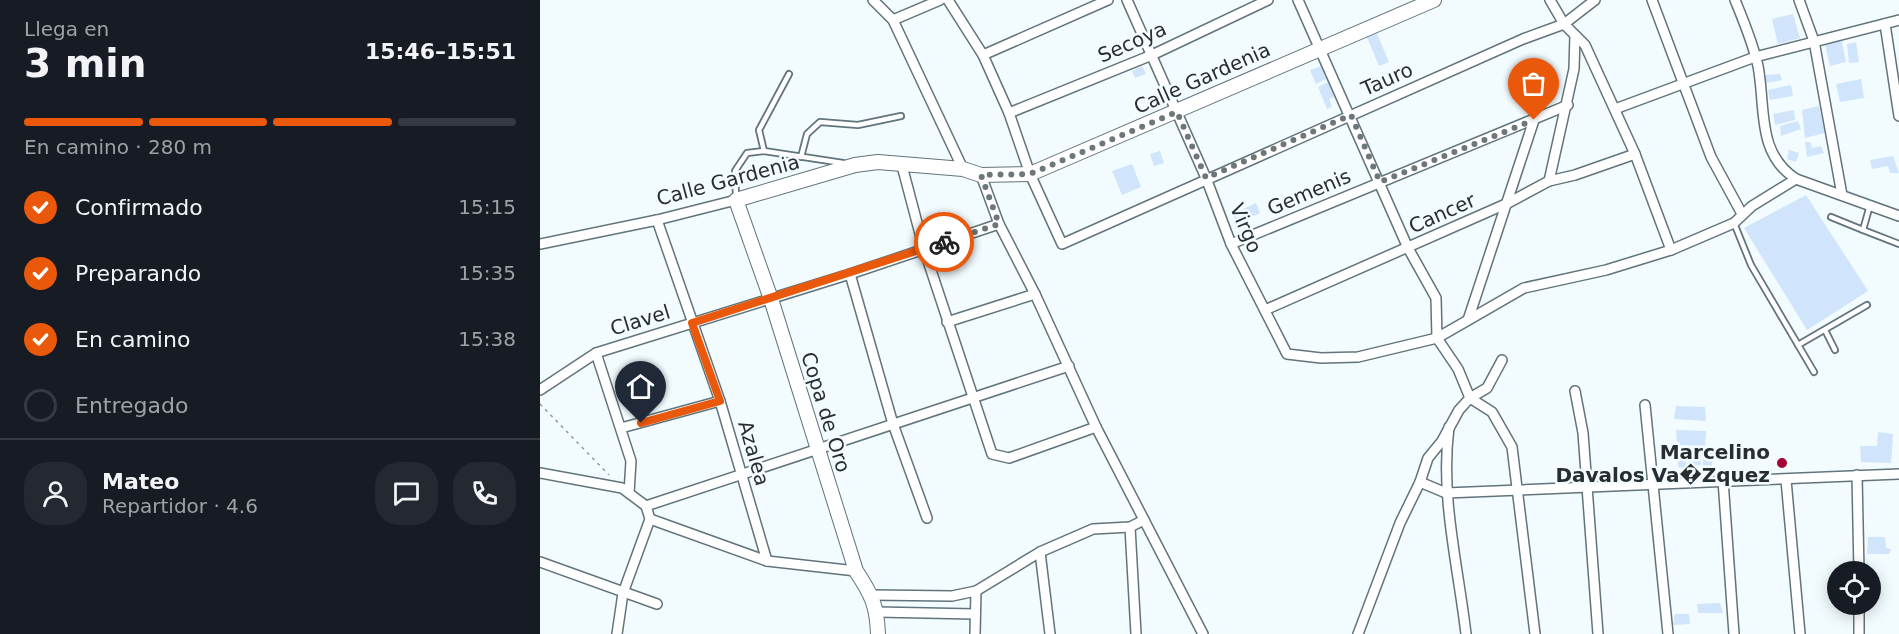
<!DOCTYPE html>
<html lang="es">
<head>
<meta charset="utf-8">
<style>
	body { margin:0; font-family:"DejaVu Sans",sans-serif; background:#242831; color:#f1f3f6; height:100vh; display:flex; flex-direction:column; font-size:22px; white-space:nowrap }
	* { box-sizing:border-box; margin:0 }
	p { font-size:20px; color:#9ea1a6 }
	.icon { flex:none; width:33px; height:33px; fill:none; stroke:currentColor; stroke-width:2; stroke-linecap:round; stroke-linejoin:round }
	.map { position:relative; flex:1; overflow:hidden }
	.side { display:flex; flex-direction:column; background:#171b24; width:540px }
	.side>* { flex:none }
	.tools { position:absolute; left:1287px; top:561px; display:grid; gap:12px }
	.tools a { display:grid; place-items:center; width:54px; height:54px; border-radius:50%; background:#171b24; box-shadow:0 3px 15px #0003; font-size:30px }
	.pin { position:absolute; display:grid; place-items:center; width:51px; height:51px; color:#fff; margin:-62px -26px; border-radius:50% 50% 50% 0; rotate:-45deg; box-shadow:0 0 6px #0007 }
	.pin .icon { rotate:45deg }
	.courier { position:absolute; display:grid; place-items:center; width:60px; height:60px; margin:-30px; border:4px solid #ea580c; border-radius:50%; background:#fff; color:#222; box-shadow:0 2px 8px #0007 }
	.overview em { font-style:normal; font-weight:700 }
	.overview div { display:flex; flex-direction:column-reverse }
	.overview { display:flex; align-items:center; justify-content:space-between; height:102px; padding:0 24px }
	h1 { font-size:39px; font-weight:700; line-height:45px }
	.bar { display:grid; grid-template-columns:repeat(4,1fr); gap:9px 6px; align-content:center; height:72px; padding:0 24px }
	.bar i { height:8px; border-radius:4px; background:#363941 }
	.bar .current { background:#ea580c }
	.bar p { grid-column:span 4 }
	.line { display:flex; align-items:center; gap:15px; padding:0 24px; border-top:2px solid #363941 }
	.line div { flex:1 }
	.round { display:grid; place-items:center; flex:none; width:63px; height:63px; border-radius:24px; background:#242831 }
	ol { padding:0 24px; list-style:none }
	li { display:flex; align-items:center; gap:18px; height:66px }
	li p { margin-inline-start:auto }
	li .icon { padding:6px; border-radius:50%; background:#ea580c; color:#fff; stroke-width:4 }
	li:last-child { color:#9ea1a6 }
	li i { width:33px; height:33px; border:3px solid #363941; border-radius:50% }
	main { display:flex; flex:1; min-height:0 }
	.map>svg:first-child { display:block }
	.building { fill:#d0e4fb }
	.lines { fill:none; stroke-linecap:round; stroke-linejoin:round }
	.lane-casing { stroke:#61747b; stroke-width:8 }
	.street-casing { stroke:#61747b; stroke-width:12 }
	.secondary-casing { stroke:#61747b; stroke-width:16 }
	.path { stroke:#90989b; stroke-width:1.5; stroke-dasharray:3 4.5; stroke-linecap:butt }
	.lane { stroke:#fff; stroke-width:4.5 }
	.street { stroke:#fff; stroke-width:9 }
	.secondary { stroke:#fff; stroke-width:14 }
	.done { stroke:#6d7679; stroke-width:6; stroke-dasharray:0 10.8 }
	.route { stroke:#ea580c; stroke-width:8 }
	.poi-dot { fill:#a30435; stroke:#f2fbfe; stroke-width:2 }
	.labels { text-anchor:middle; stroke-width:5; stroke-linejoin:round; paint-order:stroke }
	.street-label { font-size:20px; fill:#262e31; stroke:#f2fbfe }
	.poi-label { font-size:20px; font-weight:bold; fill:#262e31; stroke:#f2fbfe; text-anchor:end }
</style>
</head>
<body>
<main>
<section class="side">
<div class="overview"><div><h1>3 min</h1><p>Llega en</p></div><em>15:46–15:51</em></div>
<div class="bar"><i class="current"></i><i class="current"></i><i class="current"></i><i></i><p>En camino · 280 m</p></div>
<ol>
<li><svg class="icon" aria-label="check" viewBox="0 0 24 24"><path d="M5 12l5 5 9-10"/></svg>Confirmado<p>15:15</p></li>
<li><svg class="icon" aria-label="check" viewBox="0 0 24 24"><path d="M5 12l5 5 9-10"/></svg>Preparando<p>15:35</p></li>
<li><svg class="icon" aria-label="check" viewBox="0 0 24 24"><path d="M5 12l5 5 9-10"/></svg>En camino<p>15:38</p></li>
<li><i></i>Entregado</li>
</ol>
<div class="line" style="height:108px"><a class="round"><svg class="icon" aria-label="person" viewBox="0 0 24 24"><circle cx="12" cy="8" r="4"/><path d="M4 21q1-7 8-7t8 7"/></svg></a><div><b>Mateo</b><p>Repartidor · 4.6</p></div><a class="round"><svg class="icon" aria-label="chat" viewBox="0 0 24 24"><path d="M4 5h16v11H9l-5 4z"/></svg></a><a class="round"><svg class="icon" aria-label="phone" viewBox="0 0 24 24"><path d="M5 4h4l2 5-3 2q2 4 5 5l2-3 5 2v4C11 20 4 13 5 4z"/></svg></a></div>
</section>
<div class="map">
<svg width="1359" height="634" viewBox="0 0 1359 634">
	<rect width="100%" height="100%" fill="#f2fbfe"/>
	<g class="building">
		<path d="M 1253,14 L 1260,38 L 1238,44 L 1232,19 Z"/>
		<path d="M 835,29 L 849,62 L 839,66 L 825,33 Z"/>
		<path d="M 1301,38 L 1306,62 L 1290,66 L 1284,41 Z"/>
		<path d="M 1316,42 L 1319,62 L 1309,63 L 1307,44 Z"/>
		<path d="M 602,66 L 606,74 L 595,78 L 592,71 Z"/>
		<path d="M 781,66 L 786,79 L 776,84 L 770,70 Z"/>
		<path d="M 1240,74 L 1242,80 L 1226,83 L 1224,75 Z"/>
		<path d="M 1321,79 L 1324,98 L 1300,102 L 1296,84 Z"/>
		<path d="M 788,82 L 794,97 L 789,99 L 792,107 L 787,109 L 778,87 Z"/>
		<path d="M 1251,85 L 1253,96 L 1230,100 L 1228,90 Z"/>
		<path d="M 1279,106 L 1285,133 L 1265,138 L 1262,110 Z"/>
		<path d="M 1254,110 L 1255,120 L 1235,125 L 1233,114 Z"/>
		<path d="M 1258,121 L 1261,129 L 1241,136 L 1240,126 Z"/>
		<path d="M 1265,142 L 1270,142 L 1272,148 L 1281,146 L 1284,153 L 1267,157 Z"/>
		<path d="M 1249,150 L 1259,153 L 1256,162 L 1247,159 Z"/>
		<path d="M 620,151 L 624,163 L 614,166 L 610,154 Z"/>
		<path d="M 1353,156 L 1359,173 L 1350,173 L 1348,166 L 1332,169 L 1330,160 Z"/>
		<path d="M 592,164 L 601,187 L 582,195 L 572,171 Z"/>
		<path d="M 1266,195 L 1328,291 L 1267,330 L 1204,228 Z"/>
		<path d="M 716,203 L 720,213 L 697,223 L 692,214 Z"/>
		<path d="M 1136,406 L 1165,407 L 1166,421 L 1134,419 Z"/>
		<path d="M 1136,430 L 1166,431 L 1165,446 L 1137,445 Z"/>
		<path d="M 1338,432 L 1353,434 L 1351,463 L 1321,462 L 1320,446 L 1337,446 Z"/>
		<path d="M 1138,449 L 1146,449 L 1146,468 L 1138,467 Z"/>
		<path d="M 1147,452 L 1161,452 L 1161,465 L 1148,465 Z"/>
		<path d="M 1172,452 L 1172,466 L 1163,466 L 1163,453 Z"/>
		<path d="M 1328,537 L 1345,537 L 1346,548 L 1351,549 L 1349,554 L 1327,554 Z"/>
		<path d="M 1180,603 L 1183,613 L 1158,613 L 1157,604 Z"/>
		<path d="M 1135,614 L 1149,614 L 1150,624 L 1133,625 Z"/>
	</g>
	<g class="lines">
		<g class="lane-casing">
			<g id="lane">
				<path d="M 224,151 L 219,130 L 249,74"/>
				<path d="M 261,157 L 267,134 L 280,122 L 318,125 L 361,116"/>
				<path d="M 196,197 L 195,171 L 207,153 L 224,151 L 303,163"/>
				<path d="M 1291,217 L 1323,230 L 1330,205"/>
				<path d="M 1194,223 L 1211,265 L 1274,372"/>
				<path d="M 1323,230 L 1359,244"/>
				<path d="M 1285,330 L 1295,350"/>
				<path d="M 1258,345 L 1327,305"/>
			</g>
		</g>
		<g class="street-casing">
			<g id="street">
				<path d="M 333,0 L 353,20 L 423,169"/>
				<path d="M 408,0 L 443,55 L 469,113 L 490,174 L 522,244 L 983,39 L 1024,24 L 1055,0"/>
				<path d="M 587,0 L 666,178 L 691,244 L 747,354 L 781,358 L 818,357 L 897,338 L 984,288 L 1066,270 L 1131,250 L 1194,223 L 1212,206 L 1256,179"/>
				<path d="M 758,0 L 868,248 L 896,298 L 897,338 L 918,369 L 930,398 L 952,412 L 972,447 L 995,634"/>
				<path d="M 1010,0 L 1024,24 L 1045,45 L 1095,154 L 1131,250"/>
				<path d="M 1112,0 L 1171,157 L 1202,214"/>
				<path d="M 1195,0 C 1204,22 1213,43 1218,66 C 1226,108 1216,153 1256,179 L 1359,216"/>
				<path d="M 1259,0 L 1274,41 L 1302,195"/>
				<path d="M 353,20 L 400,0"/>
				<path d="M 1345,24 L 1359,116"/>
				<path d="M 443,55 L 568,0"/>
				<path d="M 1075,109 L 1215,57 L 1359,20"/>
				<path d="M 469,113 L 612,55 L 728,0"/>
				<path d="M 361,162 L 384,249 L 452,454 L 469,458 L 556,427"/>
				<path d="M 441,175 L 459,224 L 495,294 L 556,427 L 663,634"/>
				<path d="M 1009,181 L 1034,69 L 1035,35"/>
				<path d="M 117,220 L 180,401 L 227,561"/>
				<path d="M 0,244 L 117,220 L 196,200"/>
				<path d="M 691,244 L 1028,105"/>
				<path d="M 310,274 L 353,424 L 387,518"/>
				<path d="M 725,310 L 968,203 L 1009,181 L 1035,175 L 1095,154"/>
				<path d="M 928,320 L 994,120"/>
				<path d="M 407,322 L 495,294"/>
				<path d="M 56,353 L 91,461 L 89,493"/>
				<path d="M 0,390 L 56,353 L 310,274 L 459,224"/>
				<path d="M 1035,391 L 1043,433 L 1058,634"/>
				<path d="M 1105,405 L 1128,634"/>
				<path d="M 909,427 C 900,497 918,565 926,634"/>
				<path d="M 81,428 L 180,401"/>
				<path d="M 0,473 L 82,488 L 106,506"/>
				<path d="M 1317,475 L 1319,572"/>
				<path d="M 1183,480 L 1194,634"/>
				<path d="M 1246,480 L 1260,634"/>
				<path d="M 880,482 L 888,458 L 902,441 L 919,410 L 930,398 L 947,388 L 962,360"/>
				<path d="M 110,519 L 227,561 L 316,571"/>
				<path d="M 590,527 L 596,634"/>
				<path d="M 500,552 L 510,634"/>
				<path d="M 0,562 L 117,604"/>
				<path d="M 332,595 L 412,596 L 436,591 L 500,552 L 553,529 L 590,527 L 604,520"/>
				<path d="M 1319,604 L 1319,634"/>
				<path d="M 337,612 L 435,614"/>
				<path d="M 77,634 L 83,593 L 110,519 L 106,506 L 529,366"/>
				<path d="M 435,634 L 436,591"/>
				<path d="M 818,634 L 860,523 L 880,482 L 906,493 L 1359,474"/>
			</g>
		</g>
		<g class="secondary-casing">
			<path id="secondary" d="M 338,634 C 337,606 332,595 316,571 L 231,299 L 196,200 L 315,165 L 338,162 L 423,169 L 441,175 L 490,174 L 894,0"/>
		</g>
		<path class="path" d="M 0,404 L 69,475"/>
		<use href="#lane" class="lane"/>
		<use href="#street" class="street"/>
		<use href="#secondary" class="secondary"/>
	</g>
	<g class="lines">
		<path class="done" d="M 404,242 L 459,224 L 441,175 L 490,174 L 637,112 L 666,178 L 811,115 L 840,182 L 994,120"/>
		<path class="route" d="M 101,423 L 180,401 L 152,323 L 404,242"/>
	</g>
	<circle class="poi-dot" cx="1242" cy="463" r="6"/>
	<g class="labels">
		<g class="street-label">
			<text transform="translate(592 42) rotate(-24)" y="7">Secoya</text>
			<text transform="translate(662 78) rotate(-24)" y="7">Calle Gardenia</text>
			<text transform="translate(847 79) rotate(-24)" y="7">Tauro</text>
			<text transform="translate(188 180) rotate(-15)" y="7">Calle Gardenia</text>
			<text transform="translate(769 192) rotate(-23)" y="7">Gemenis</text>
			<text transform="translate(902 213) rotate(-24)" y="7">Cancer</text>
			<text transform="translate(706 228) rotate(67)" y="7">Virgo</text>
			<text transform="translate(100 320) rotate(-17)" y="7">Clavel</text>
			<text transform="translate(286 412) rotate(73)" y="7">Copa de Oro</text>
			<text transform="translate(214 453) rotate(74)" y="7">Azalea</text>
		</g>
		<g class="poi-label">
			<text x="1230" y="459">Marcelino<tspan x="1230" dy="23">Davalos Va�Zquez</tspan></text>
		</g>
	</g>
</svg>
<div class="tools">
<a><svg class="icon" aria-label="locate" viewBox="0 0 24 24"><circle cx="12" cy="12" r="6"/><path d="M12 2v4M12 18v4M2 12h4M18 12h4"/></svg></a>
</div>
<div class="pin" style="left:994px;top:120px;background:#ea580c"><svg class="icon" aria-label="bag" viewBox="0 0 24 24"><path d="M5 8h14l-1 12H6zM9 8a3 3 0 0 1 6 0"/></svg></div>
<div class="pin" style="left:101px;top:423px;background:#1f2937"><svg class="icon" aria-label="home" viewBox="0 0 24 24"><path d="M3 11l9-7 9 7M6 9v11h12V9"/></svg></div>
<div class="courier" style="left:404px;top:242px"><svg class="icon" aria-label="bike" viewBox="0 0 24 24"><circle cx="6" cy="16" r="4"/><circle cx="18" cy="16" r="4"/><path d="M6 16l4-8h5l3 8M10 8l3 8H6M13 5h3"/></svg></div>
</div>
</main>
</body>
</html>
